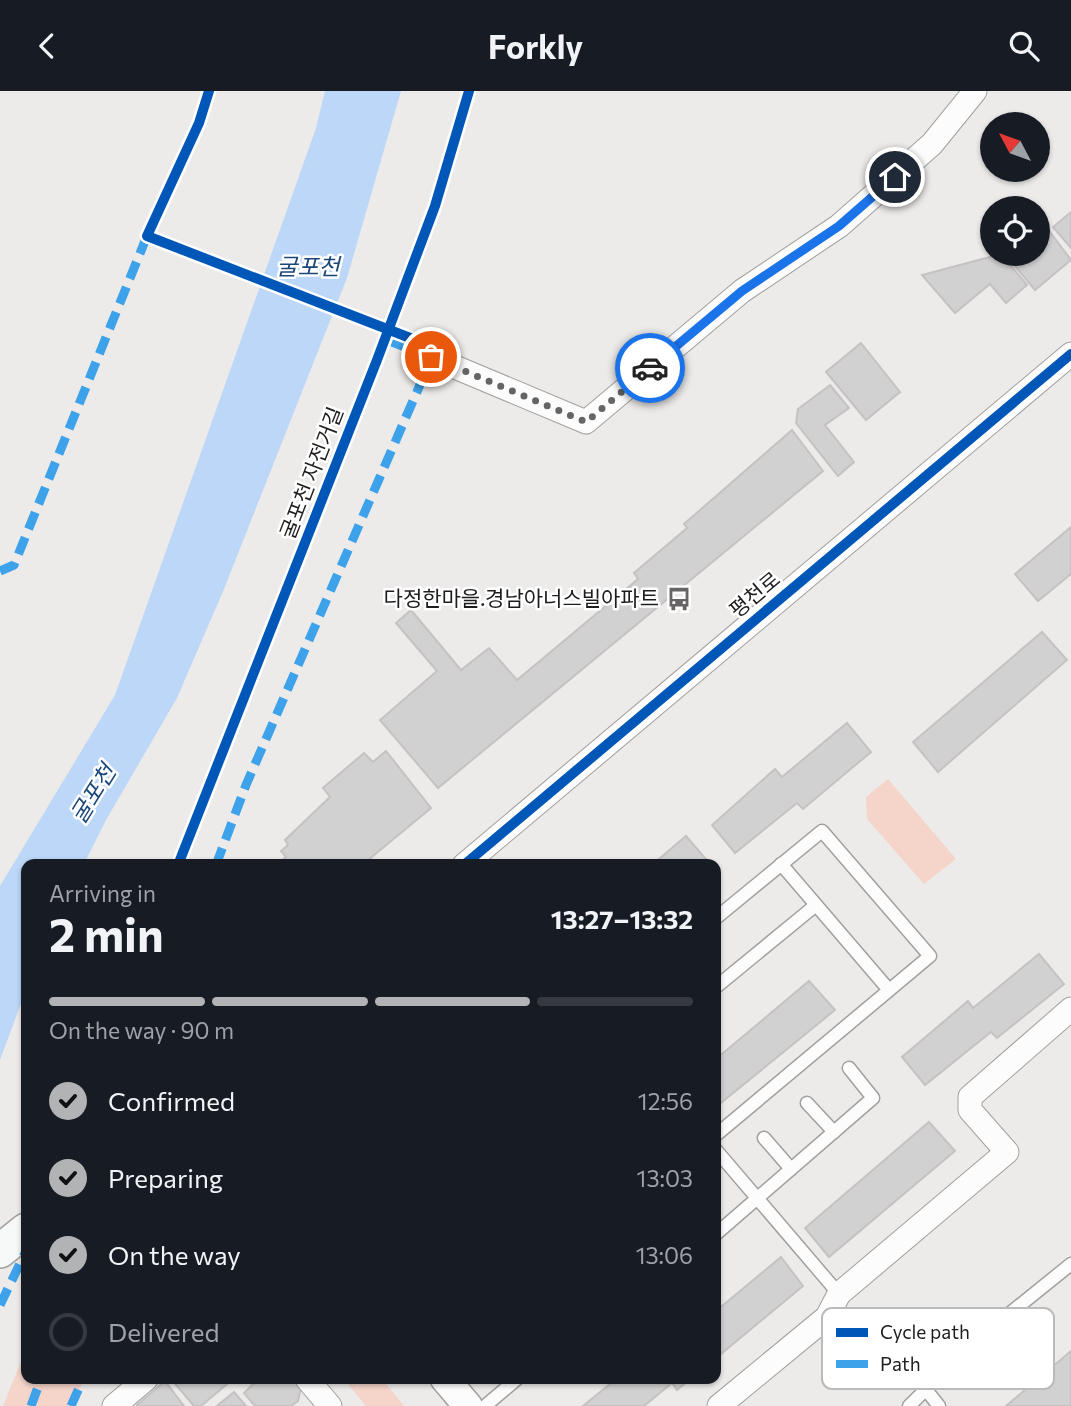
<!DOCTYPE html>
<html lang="en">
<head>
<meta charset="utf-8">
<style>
	body { margin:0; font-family:Commissioner,"Noto Sans KR",sans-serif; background:#20242c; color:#f1f3f6; height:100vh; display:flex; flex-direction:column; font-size:26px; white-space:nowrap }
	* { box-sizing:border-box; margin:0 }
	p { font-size:23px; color:#9ea1a6 }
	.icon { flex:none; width:38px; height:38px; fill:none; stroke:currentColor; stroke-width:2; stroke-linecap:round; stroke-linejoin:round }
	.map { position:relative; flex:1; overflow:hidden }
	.sheet { position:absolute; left:21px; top:768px; width:700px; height:525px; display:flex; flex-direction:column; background:#171b24; border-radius:14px; box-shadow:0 2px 5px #0004 }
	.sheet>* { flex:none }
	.needle { width:46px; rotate:311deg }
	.fabs { position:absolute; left:980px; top:21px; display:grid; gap:14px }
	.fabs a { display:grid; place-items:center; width:70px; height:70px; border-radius:50%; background:#171b24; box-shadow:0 2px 5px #0004; font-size:35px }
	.pin { position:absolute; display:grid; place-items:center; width:60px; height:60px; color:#fff; margin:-30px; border:4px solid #fff; border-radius:50%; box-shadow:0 2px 7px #0007 }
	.courier { position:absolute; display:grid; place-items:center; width:70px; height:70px; margin:-35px; border:5px solid #1a73e8; border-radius:50%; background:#fff; color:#222; box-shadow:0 2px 9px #0007 }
	.summary em { font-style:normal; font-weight:700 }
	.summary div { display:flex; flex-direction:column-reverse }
	.summary { display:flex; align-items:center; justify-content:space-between; height:119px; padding:0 28px }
	h1 { font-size:46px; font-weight:700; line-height:52px }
	.bar { display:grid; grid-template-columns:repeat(4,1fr); gap:10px 7px; align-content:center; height:84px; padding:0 28px }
	.bar i { height:9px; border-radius:5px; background:#363941 }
	.bar .selected { background:#b2b3b4 }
	.bar p { grid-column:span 4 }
	ol { padding:0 28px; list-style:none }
	li { display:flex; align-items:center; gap:21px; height:77px }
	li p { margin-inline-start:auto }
	li .icon { padding:7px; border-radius:50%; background:#b2b3b4; color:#111; stroke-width:4 }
	li:last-child { color:#9ea1a6 }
	li i { width:38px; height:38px; border:4px solid #363941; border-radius:50% }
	header { display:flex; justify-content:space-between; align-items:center; height:91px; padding:0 28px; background:#171b24; font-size:32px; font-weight:700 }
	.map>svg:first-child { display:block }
	.green { fill:#f5d4c9 }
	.water { fill:#bcd7f7 }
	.building { fill:#d2d1d1; stroke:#c4c2c2; stroke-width:2 }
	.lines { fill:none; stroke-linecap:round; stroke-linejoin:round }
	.service-casing { stroke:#a1a09f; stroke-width:15 }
	.minor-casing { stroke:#a1a09f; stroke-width:25 }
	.tertiary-casing { stroke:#a1a09f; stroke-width:31 }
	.secondary-casing { stroke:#a1a09f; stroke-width:36 }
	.service { stroke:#fcfcfc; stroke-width:12 }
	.minor { stroke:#fcfcfc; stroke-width:23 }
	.tertiary { stroke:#fcfcfc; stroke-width:28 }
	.secondary { stroke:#f7f8f8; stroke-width:33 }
	.quiet { stroke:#3da2ea; stroke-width:9; stroke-dasharray:18 9; stroke-linecap:butt }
	.cycleway-casing { stroke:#fff; stroke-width:15 }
	.cycleway { stroke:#0057b8; stroke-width:10 }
	.done { stroke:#666464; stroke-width:7; stroke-dasharray:0 12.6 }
	.route { stroke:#1a73e8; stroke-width:9 }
	.labels { text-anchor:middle; stroke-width:5; stroke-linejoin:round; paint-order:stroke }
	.street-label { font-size:21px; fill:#1e1c1c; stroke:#fff }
	.poi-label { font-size:21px; fill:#1e1c1c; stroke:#fff; text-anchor:end }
	.water-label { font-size:23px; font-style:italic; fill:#1a4778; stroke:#fff }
	.key { fill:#fff; stroke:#bcbbbb; stroke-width:2 }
	.key-label { font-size:19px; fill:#1e1c1c }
</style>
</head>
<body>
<header><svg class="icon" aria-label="back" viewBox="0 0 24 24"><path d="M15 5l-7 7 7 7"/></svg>Forkly<svg class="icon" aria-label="search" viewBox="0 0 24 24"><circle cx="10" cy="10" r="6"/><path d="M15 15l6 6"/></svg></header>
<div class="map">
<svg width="1071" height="1315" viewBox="0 0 1071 1315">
	<rect width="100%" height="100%" fill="#edebea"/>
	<g class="green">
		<path d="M 888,688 L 956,768 L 924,793 L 867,728 L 866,706 Z"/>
		<path d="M 26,1258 L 26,1288 L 84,1288 L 72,1315 L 3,1315 Z"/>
		<path d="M 344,1288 L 382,1288 L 404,1315 L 366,1315 Z"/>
	</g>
	<path class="water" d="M 325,0 L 401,0 L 347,187 L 224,498 L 177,607 L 106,729 L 84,773 L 26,774 L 26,899 L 0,969 L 0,795 L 115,604 L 316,37 Z"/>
	<g class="building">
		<path d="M 1071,121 L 1071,157 L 1053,136 Z"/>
		<path d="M 1047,137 L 1071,169 L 1035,199 L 1009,168 L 1015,163 L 1038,163 L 1038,144 Z"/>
		<path d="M 1001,163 L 1027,194 L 1006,212 L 990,193 L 955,222 L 922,184 Z"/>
		<path d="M 861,252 L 900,301 L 866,329 L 826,281 Z"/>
		<path d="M 830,294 L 849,317 L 825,334 L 854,371 L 838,385 L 796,332 L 798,318 Z"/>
		<path d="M 792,339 L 823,380 L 438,697 L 380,629 L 437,580 L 396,532 L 411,519 L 461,579 L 489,557 L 517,589 L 638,488 L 634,482 L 687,437 L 684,433 Z"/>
		<path d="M 1071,436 L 1071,483 L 1038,510 L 1015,483 Z"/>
		<path d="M 1042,541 L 1067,569 L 938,681 L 913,651 Z"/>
		<path d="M 847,632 L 871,661 L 803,718 L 797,712 L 735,762 L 712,734 L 775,678 L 782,686 Z"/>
		<path d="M 386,660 L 431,717 L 362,774 L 277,774 L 286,766 L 281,760 L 288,754 L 285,749 L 330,706 L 323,697 L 364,662 L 373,671 Z"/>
		<path d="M 686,745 L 711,774 L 652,774 Z"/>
		<path d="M 1039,863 L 1064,893 L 997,947 L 991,941 L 925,994 L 902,966 L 968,910 L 973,917 Z"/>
		<path d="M 809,890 L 835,919 L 716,1016 L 716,968 Z"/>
		<path d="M 929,1031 L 955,1060 L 829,1166 L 805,1137 Z"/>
		<path d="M 781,1166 L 803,1195 L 716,1267 L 716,1220 Z"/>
		<path d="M 1071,1260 L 1071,1315 L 1006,1315 Z"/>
		<path d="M 171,1288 L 223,1288 L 227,1293 L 201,1315 L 194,1315 Z"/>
		<path d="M 253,1288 L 294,1288 L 301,1297 L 298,1310 L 291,1315 L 255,1315 L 244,1302 L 255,1291 Z"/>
		<path d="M 616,1288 L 690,1288 L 677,1299 L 672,1292 L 644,1315 L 583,1315 Z"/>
		<path d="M 165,1290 L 184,1315 L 137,1315 L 137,1314 Z"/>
		<path d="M 234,1301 L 246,1315 L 217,1315 Z"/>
	</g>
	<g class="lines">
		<g class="service-casing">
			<g id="service">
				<path d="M 781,773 L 889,899"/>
				<path d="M 716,827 L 822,740 L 930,865 L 716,1044"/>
				<path d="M 716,896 L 816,814"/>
				<path d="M 807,1012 L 834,1041"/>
				<path d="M 764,1047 L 791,1078"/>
				<path d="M 716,1059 L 839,1203"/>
				<path d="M 716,1143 L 873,1007 L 849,977"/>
				<path d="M 927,1300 L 939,1315"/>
				<path d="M 485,1315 L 517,1288"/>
				<path d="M 909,1315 L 973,1252 L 1071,1173"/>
			</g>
		</g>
		<g class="minor-casing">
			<g id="minor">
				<path d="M 431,266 L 586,331 L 742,200 L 839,135 L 932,53 L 975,0"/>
				<path d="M 464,774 L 1071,263"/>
				<path d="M 307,1288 L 330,1315"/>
				<path d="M 114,1315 L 146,1288"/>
				<path d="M 719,1315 L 827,1226 L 839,1203 L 1007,1061 L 970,1019 L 970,1006 L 1071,918"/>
			</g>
		</g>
		<g class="tertiary-casing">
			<path id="tertiary" d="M 445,1288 L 468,1315"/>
		</g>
		<g class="secondary-casing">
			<path id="secondary" d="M 0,1160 L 26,1139"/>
		</g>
		<use href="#service" class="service"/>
		<use href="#minor" class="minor"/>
		<use href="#tertiary" class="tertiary"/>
		<use href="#secondary" class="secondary"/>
		<g class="quiet">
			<path d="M 392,251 L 431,266"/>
			<path d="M 0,480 L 14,474 L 147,145"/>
			<path d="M 216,774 L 246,694 L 436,257"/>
			<path d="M 0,1214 L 26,1160"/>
			<path d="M 31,1315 L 41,1288"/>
			<path d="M 71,1315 L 83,1288"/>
		</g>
		<g class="cycleway-casing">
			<g id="cycleway">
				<path d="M 209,0 L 199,32 L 147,145 L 436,257"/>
				<path d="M 178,774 L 377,269 L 435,115 L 469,0"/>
				<path d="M 464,774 L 1071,263"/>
			</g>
		</g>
		<use href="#cycleway" class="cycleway"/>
	</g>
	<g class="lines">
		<path class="done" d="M 431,266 L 586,331 L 650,277"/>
		<path class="route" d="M 650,277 L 742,200 L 839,135 L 895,86"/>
	</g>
	<defs>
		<g id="bus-bare" transform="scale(1.89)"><path d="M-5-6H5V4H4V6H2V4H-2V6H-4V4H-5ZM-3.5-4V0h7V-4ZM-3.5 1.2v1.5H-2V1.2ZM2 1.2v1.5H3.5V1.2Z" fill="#666464" stroke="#fff" stroke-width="2.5" paint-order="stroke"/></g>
	</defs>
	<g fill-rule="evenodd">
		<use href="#bus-bare" x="679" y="508"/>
	</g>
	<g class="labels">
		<g class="street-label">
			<text transform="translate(312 382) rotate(-69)" y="7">굴포천 자전거길</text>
			<text transform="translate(755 504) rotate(-40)" y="7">평천로</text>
		</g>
		<g class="poi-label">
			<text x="659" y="515">다정한마을.경남아너스빌아파트</text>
		</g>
		<g class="water-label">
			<text x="308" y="184">굴포천</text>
			<text transform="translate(93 703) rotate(-58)" y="8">굴포천</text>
		</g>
	</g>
	<rect x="822" y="1217" width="232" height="81" rx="10" class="key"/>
	<rect x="836" y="1237" width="32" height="9" fill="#0057b8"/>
	<rect x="836" y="1269" width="32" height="8" fill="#3da2ea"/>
	<g class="key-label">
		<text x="880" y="1248">Cycle path</text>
		<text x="880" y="1280">Path</text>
	</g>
</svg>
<div class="fabs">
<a><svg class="needle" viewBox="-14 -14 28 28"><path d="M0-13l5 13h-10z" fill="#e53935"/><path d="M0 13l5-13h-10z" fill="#9ea1a6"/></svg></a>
<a><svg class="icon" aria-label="locate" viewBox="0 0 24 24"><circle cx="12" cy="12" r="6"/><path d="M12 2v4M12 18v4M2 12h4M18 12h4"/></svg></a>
</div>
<div class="pin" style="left:431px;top:266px;background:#ea580c"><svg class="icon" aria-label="bag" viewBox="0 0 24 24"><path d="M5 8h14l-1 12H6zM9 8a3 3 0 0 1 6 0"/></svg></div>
<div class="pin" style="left:895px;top:86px;background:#1f2937"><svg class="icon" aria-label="home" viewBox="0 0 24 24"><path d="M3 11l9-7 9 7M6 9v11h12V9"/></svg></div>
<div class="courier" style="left:650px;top:277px"><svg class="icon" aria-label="car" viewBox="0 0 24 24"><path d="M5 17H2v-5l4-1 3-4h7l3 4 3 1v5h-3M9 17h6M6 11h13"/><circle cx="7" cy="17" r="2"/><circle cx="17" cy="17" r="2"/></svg></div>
<section class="sheet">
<div class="summary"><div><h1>2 min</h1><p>Arriving in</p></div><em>13:27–13:32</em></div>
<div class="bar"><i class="selected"></i><i class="selected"></i><i class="selected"></i><i></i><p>On the way · 90 m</p></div>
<ol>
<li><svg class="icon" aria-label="check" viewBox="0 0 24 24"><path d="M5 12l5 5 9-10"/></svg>Confirmed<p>12:56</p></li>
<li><svg class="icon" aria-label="check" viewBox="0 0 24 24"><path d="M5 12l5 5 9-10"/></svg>Preparing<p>13:03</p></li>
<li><svg class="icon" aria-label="check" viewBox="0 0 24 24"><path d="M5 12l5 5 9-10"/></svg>On the way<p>13:06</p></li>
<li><i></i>Delivered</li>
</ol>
</section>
</div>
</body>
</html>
